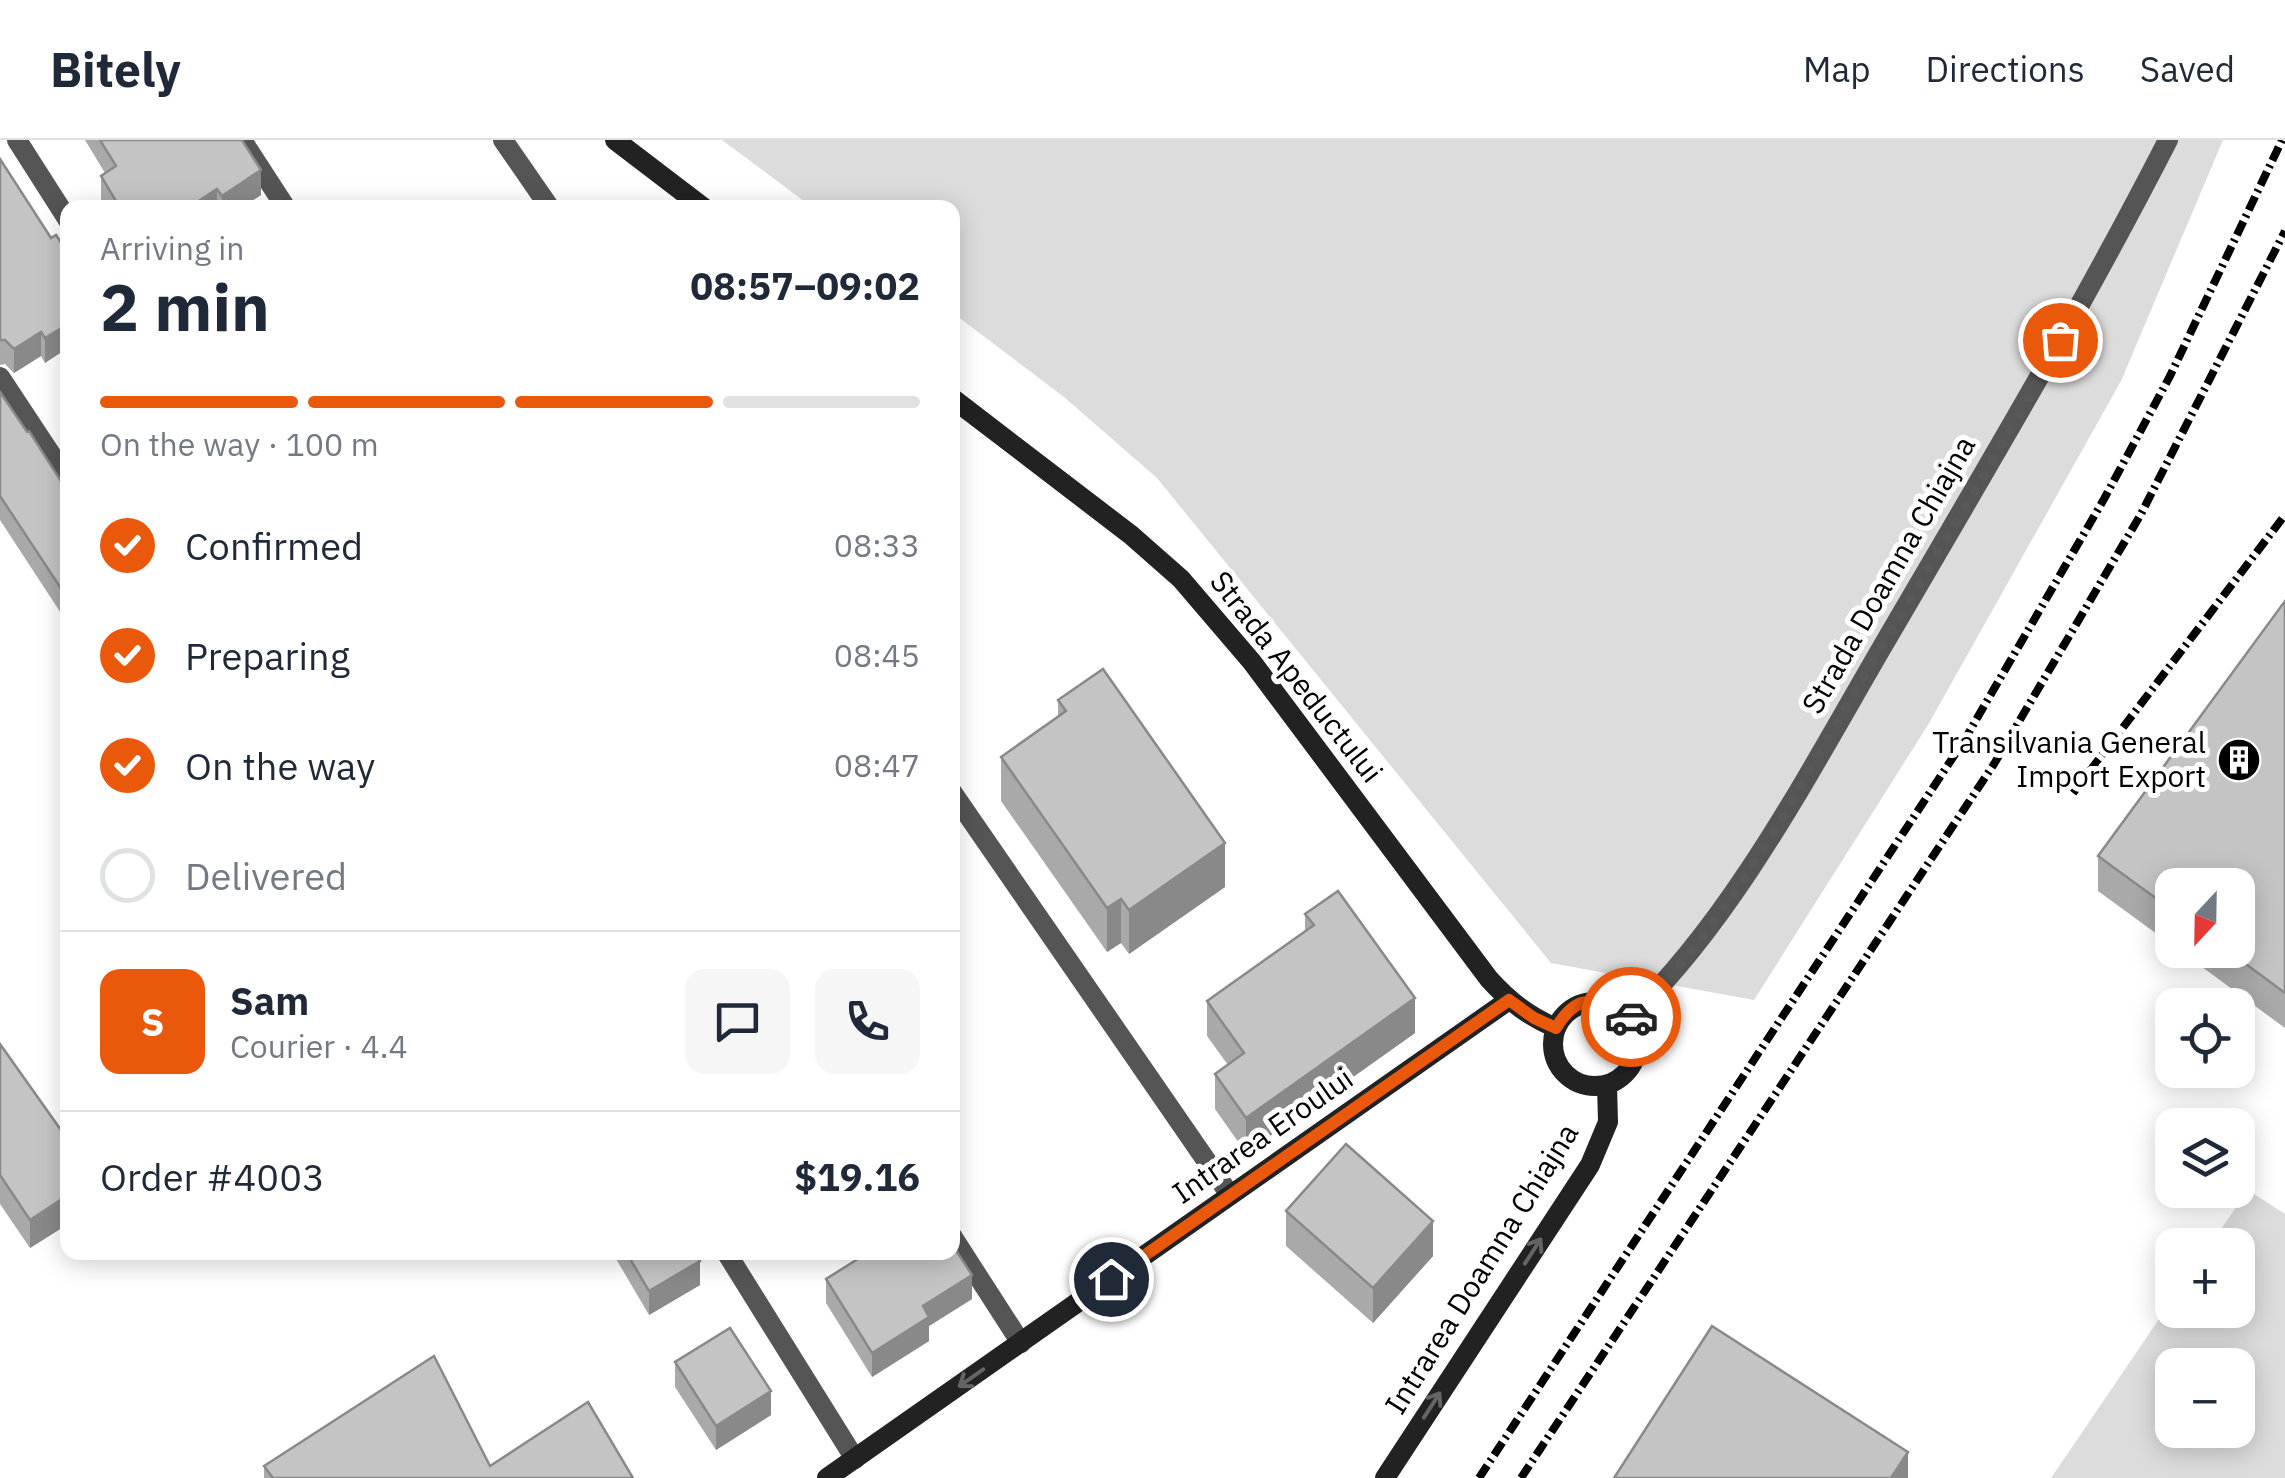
<!DOCTYPE html>
<html lang="en">
<head>
<meta charset="utf-8">
<style>
	body { margin:0; font-family:"IBM Plex Sans",sans-serif; background:#f6f6f7; color:#1f2937; height:100vh; display:flex; flex-direction:column; font-size:38px; white-space:nowrap }
	* { box-sizing:border-box; margin:0 }
	p { font-size:32px; color:#747a83 }
	.icon { flex:none; width:55px; height:55px; fill:none; stroke:currentColor; stroke-width:2; stroke-linecap:round; stroke-linejoin:round }
	.map { position:relative; flex:1; overflow:hidden }
	.drawer { position:absolute; left:60px; top:60px; width:900px; height:1060px; display:flex; flex-direction:column; background:#fff; border-radius:20px; box-shadow:0 5px 25px #0003 }
	.drawer>* { flex:none }
	.needle { width:65px; rotate:202deg }
	.tools { position:absolute; left:2155px; top:728px; display:grid; gap:20px }
	.tools a { display:grid; place-items:center; width:100px; height:100px; border-radius:20px; background:#fff; box-shadow:0 5px 25px #0003; font-size:50px }
	.pin { position:absolute; display:grid; place-items:center; width:85px; height:85px; color:#fff; margin:-42px; border:5px solid #fff; border-radius:50%; box-shadow:0 2px 10px #0007 }
	.courier { position:absolute; display:grid; place-items:center; width:100px; height:100px; margin:-50px; border:8px solid #ea580c; border-radius:50%; background:#fff; color:#222; box-shadow:0 2px 12px #0007 }
	.headline em { font-style:normal; font-weight:800 }
	.headline div { display:flex; flex-direction:column-reverse }
	.headline { display:flex; align-items:center; justify-content:space-between; height:170px; padding:0 40px }
	h1 { font-size:65px; font-weight:800; line-height:75px }
	.bar { display:grid; grid-template-columns:repeat(4,1fr); gap:15px 10px; align-content:center; height:120px; padding:0 40px }
	.bar i { height:12px; border-radius:8px; background:#e0e1e3 }
	.bar .on { background:#ea580c }
	.bar p { grid-column:span 4 }
	.line { display:flex; align-items:center; gap:25px; padding:0 40px; border-top:2px solid #e0e1e3 }
	.line div { flex:1 }
	.round { display:grid; place-items:center; flex:none; width:105px; height:105px; border-radius:20px; background:#f6f6f7 }
	ol { padding:0 40px; list-style:none }
	li { display:flex; align-items:center; gap:30px; height:110px }
	li p { margin-inline-start:auto }
	li .icon { padding:10px; border-radius:50%; background:#ea580c; color:#fff; stroke-width:4 }
	li:last-child { color:#747a83 }
	li i { width:55px; height:55px; border:5px solid #e0e1e3; border-radius:50% }
	header { display:flex; align-items:center; gap:60px; box-sizing:border-box; height:140px; padding:0 50px; background:#fff; border-bottom:2px solid #e0e1e3 }
	header strong { font-size:48px }
	nav { display:flex; gap:55px; margin-inline-start:auto; font-size:35px }
	.map>svg:first-child { display:block }
	.green { fill:#dcdcdc; fill-rule:evenodd }
	.lines { fill:none; stroke-linecap:round; stroke-linejoin:round }
	.street { stroke:#555; stroke-width:20 }
	.secondary { stroke:#222; stroke-width:20 }
	.rail { stroke:#000; stroke-width:8; stroke-dasharray:15 5 2.5 5; stroke-linecap:butt }
	.wall { fill:#a9a9a9 }
	.shaded-wall { fill:#898989 }
	.building { fill:#c4c4c4; stroke:#898989; stroke-width:2.5 }
	.oneway { stroke:#646464 }
	.done { stroke:#595959; stroke-width:10; stroke-dasharray:0 18 }
	.route { stroke:#ea580c; stroke-width:12 }
	.labels { text-anchor:middle; stroke-width:10; stroke-linejoin:round; paint-order:stroke }
	.street-label { font-size:30px; fill:#000; stroke:#fff }
	.poi-label { font-size:30px; fill:#000; stroke:#fff; text-anchor:end }
</style>
</head>
<body>
<header>
<strong>Bitely</strong>
<nav><a>Map</a><a>Directions</a><a>Saved</a></nav>
</header>
<div class="map">
<svg width="2285" height="1338" viewBox="0 0 2285 1338">
	<rect width="100%" height="100%" fill="#fff"/>
	<g class="green">
		<path d="M 722,0 L 2223,0 L 2121,241 L 1928,585 L 1754,860 L 1551,823 L 1157,338 L 1064,257 L 953,173 L 952,68 L 812,67 Z"/>
		<path d="M 2248,1050 L 2285,1074 L 2285,1338 L 2051,1338 L 2172,1160 L 2172,1170 L 2238,1170 L 2238,1105 L 2210,1105 ZM 2172,1225 L 2238,1225 L 2238,1290 L 2172,1290 Z"/>
	</g>
	<g class="lines">
		<g class="street">
			<path d="M 17,0 L 68,80"/>
			<path d="M 242,0 L 286,68"/>
			<path d="M 503,0 L 550,68"/>
			<path d="M 0,237 L 68,340"/>
			<path d="M 952,652 L 1230,1055"/>
			<path d="M 1629,878 C 1731,782 1810,631 1881,509 C 1979,341 2079,174 2168,0"/>
			<path d="M 952,1096 L 1021,1203"/>
			<path d="M 726,1112 L 855,1319"/>
		</g>
		<g class="secondary">
			<path d="M 615,0 L 704,68"/>
			<path d="M 952,258 L 1131,395 L 1181,439 L 1252,522 L 1489,839 C 1509,861 1528,876 1556,888"/>
			<circle cx="1595" cy="904" r="42"/>
			<path d="M 827,1338 L 1509,860"/>
			<path d="M 1385,1338 L 1590,1025 L 1608,982 L 1607,945"/>
		</g>
		<g class="rail">
			<path d="M 2073,653 L 2285,375"/>
			<path d="M 1479,1338 L 1965,599 L 2104,359 L 2170,236 L 2282,0"/>
			<path d="M 1521,1338 L 1994,624 L 2141,374 L 2285,91"/>
		</g>
	</g>
	<g class="wall">
		<path d="M 85,0 L 242,0 L 261,55 L 241,68 L 105,68 L 101,61 L 101,36 L 105,33 Z"/>
		<path d="M 0,19 L 51,98 L 45,223 L 41,216 L 14,233 L 5,224 L 0,225 Z"/>
		<path d="M 0,252 L 68,352 L 68,484 L 0,380 Z"/>
		<path d="M 2285,461 L 2285,888 L 2179,810 L 2238,810 L 2172,745 L 2172,805 L 2098,751 L 2098,716 Z"/>
		<path d="M 1058,560 L 1225,747 L 1129,814 L 1121,803 L 1107,812 L 1001,661 L 1001,617 L 1058,577 Z"/>
		<path d="M 1305,774 L 1415,893 L 1246,1013 L 1215,969 L 1215,934 L 1228,925 L 1207,896 L 1207,861 L 1305,792 Z"/>
		<path d="M 0,904 L 68,1000 L 68,1084 L 30,1108 L 0,1064 Z"/>
		<path d="M 1286,1071 L 1433,1116 L 1373,1183 L 1286,1106 Z"/>
		<path d="M 612,1112 L 695,1112 L 700,1145 L 649,1175 Z"/>
		<path d="M 826,1139 L 972,1159 L 929,1186 L 929,1201 L 872,1237 L 826,1163 Z"/>
		<path d="M 675,1222 L 771,1275 L 716,1310 L 675,1247 Z"/>
		<path d="M 264,1326 L 490,1326 L 633,1338 L 264,1338 Z"/>
	</g>
	<g class="shaded-wall">
		<path d="M 261,30 L 261,55 L 241,68 L 222,68 L 222,56 Z"/>
		<path d="M 217,49 L 217,68 L 188,68 Z"/>
		<path d="M 68,184 L 68,208 L 45,223 L 45,198 Z"/>
		<path d="M 41,192 L 41,216 L 14,233 L 14,209 Z"/>
		<path d="M 1225,703 L 1225,747 L 1129,814 L 1129,770 Z"/>
		<path d="M 1121,759 L 1121,803 L 1107,812 L 1107,768 Z"/>
		<path d="M 1415,858 L 1415,893 L 1246,1013 L 1246,978 Z"/>
		<path d="M 68,1055 L 68,1084 L 30,1108 L 30,1080 Z"/>
		<path d="M 1433,1081 L 1433,1116 L 1373,1183 L 1373,1148 Z"/>
		<path d="M 700,1121 L 700,1145 L 649,1175 L 649,1151 Z"/>
		<path d="M 972,1135 L 972,1159 L 929,1186 L 929,1201 L 872,1237 L 872,1213 L 923,1166 Z"/>
		<path d="M 771,1251 L 771,1275 L 716,1310 L 716,1286 Z"/>
		<path d="M 1908,1312 L 1908,1338 L 1891,1338 Z"/>
	</g>
	<g class="building">
		<path d="M 100,0 L 242,0 L 261,30 L 222,56 L 217,49 L 188,68 L 120,68 L 101,36 L 116,26 Z"/>
		<path d="M 0,19 L 51,98 L 56,95 L 68,113 L 68,184 L 45,198 L 41,192 L 14,209 L 5,200 L 0,200 Z"/>
		<path d="M 0,252 L 27,292 L 29,291 L 68,352 L 68,459 L 0,356 Z"/>
		<path d="M 2285,461 L 2285,853 L 2227,810 L 2238,810 L 2238,745 L 2172,745 L 2172,770 L 2098,716 Z"/>
		<path d="M 1103,529 L 1225,703 L 1129,770 L 1121,759 L 1107,768 L 1001,617 L 1066,571 L 1058,560 Z"/>
		<path d="M 1338,751 L 1415,858 L 1246,978 L 1215,934 L 1244,913 L 1207,861 L 1314,785 L 1305,774 Z"/>
		<path d="M 0,904 L 68,1000 L 68,1055 L 30,1080 L 0,1035 Z"/>
		<path d="M 1346,1004 L 1433,1081 L 1373,1148 L 1286,1071 Z"/>
		<path d="M 952,1104 L 972,1135 L 923,1166 L 929,1177 L 872,1213 L 826,1139 L 869,1112 L 952,1112 Z"/>
		<path d="M 626,1112 L 695,1112 L 700,1121 L 649,1151 Z"/>
		<path d="M 1712,1186 L 1908,1312 L 1891,1338 L 1614,1338 Z"/>
		<path d="M 730,1188 L 771,1251 L 716,1286 L 675,1222 Z"/>
		<path d="M 434,1216 L 490,1326 L 588,1262 L 633,1338 L 273,1338 L 264,1326 Z"/>
	</g>
	<defs><path id="oneway-shaft" d="M-6 0H5M1.5-3L5.5 0L1.5 3" fill="none" stroke-width="1.6" stroke-linecap="round" stroke-linejoin="round" transform="scale(2.5)"/></defs>
	<g class="oneway">
		<use href="#oneway-shaft" transform="translate(1533 1111) rotate(-57)"/>
		<use href="#oneway-shaft" transform="translate(971 1238) rotate(145)"/>
		<use href="#oneway-shaft" transform="translate(1432 1265) rotate(-57)"/>
	</g>
	<g class="lines">
		<path class="done" d="M 1631,877 C 1727,786 1792,661 1858,547 C 1926,432 1997,318 2060,200"/>
		<path class="route" d="M 1111,1139 L 1509,860 L 1534,878 L 1556,888 C 1582,845 1601,865 1631,877"/>
	</g>
	<defs>
		<g id="building-disc" transform="scale(2.25)"><circle r="9.5" fill="#000" stroke="#fff"/><path d="M-4-6H4V6H1V3H-1V6H-4ZM-2.5-4.3h1.7v1.8h-1.7ZM.8-4.3h1.7v1.8H.8ZM-2.5-1h1.7V.8h-1.7ZM.8-1h1.7V.8H.8Z" fill="#fff"/></g>
	</defs>
	<g fill-rule="evenodd">
		<use href="#building-disc" x="2239" y="620"/>
	</g>
	<g class="labels">
		<g class="street-label">
			<text transform="translate(1889 435) rotate(-60)" y="10">Strada Doamna Chiajna</text>
			<text transform="translate(1296 537) rotate(52)" y="10">Strada Apeductului</text>
			<text transform="translate(1263 996) rotate(-35)" y="10">Intrarea Eroului</text>
			<text transform="translate(1482 1129) rotate(-58)" y="10">Intrarea Doamna Chiajna</text>
		</g>
		<g class="poi-label">
			<text x="2206" y="613">Transilvania General<tspan x="2206" dy="34">Import Export</tspan></text>
		</g>
	</g>
</svg>
<div class="tools">
<a><svg class="needle" viewBox="-14 -14 28 28"><path d="M0-13l5 13h-10z" fill="#e53935"/><path d="M0 13l5-13h-10z" fill="#747a83"/></svg></a>
<a><svg class="icon" aria-label="locate" viewBox="0 0 24 24"><circle cx="12" cy="12" r="6"/><path d="M12 2v4M12 18v4M2 12h4M18 12h4"/></svg></a>
<a><svg class="icon" aria-label="layers" viewBox="0 0 24 24"><path d="M12 4l9 5-9 5-9-5zM3 14l9 5 9-5"/></svg></a>
<a>+</a>
<a>−</a>
</div>
<div class="pin" style="left:2060px;top:200px;background:#ea580c"><svg class="icon" aria-label="bag" viewBox="0 0 24 24"><path d="M5 8h14l-1 12H6zM9 8a3 3 0 0 1 6 0"/></svg></div>
<div class="pin" style="left:1111px;top:1139px;background:#1f2937"><svg class="icon" aria-label="home" viewBox="0 0 24 24"><path d="M3 11l9-7 9 7M6 9v11h12V9"/></svg></div>
<div class="courier" style="left:1631px;top:877px"><svg class="icon" aria-label="car" viewBox="0 0 24 24"><path d="M5 17H2v-5l4-1 3-4h7l3 4 3 1v5h-3M9 17h6M6 11h13"/><circle cx="7" cy="17" r="2"/><circle cx="17" cy="17" r="2"/></svg></div>
<section class="drawer">
<div class="headline"><div><h1>2 min</h1><p>Arriving in</p></div><em>08:57–09:02</em></div>
<div class="bar"><i class="on"></i><i class="on"></i><i class="on"></i><i></i><p>On the way · 100 m</p></div>
<ol>
<li><svg class="icon" aria-label="check" viewBox="0 0 24 24"><path d="M5 12l5 5 9-10"/></svg>Confirmed<p>08:33</p></li>
<li><svg class="icon" aria-label="check" viewBox="0 0 24 24"><path d="M5 12l5 5 9-10"/></svg>Preparing<p>08:45</p></li>
<li><svg class="icon" aria-label="check" viewBox="0 0 24 24"><path d="M5 12l5 5 9-10"/></svg>On the way<p>08:47</p></li>
<li><i></i>Delivered</li>
</ol>
<div class="line" style="height:180px"><b class="round" style="background:#ea580c;color:#fff">S</b><div><b>Sam</b><p>Courier · 4.4</p></div><a class="round"><svg class="icon" aria-label="chat" viewBox="0 0 24 24"><path d="M4 5h16v11H9l-5 4z"/></svg></a><a class="round"><svg class="icon" aria-label="phone" viewBox="0 0 24 24"><path d="M5 4h4l2 5-3 2q2 4 5 5l2-3 5 2v4C11 20 4 13 5 4z"/></svg></a></div>
<div class="line" style="height:130px"><div>Order #4003</div><b>$19.16</b></div>
</section>
</div>
</body>
</html>
